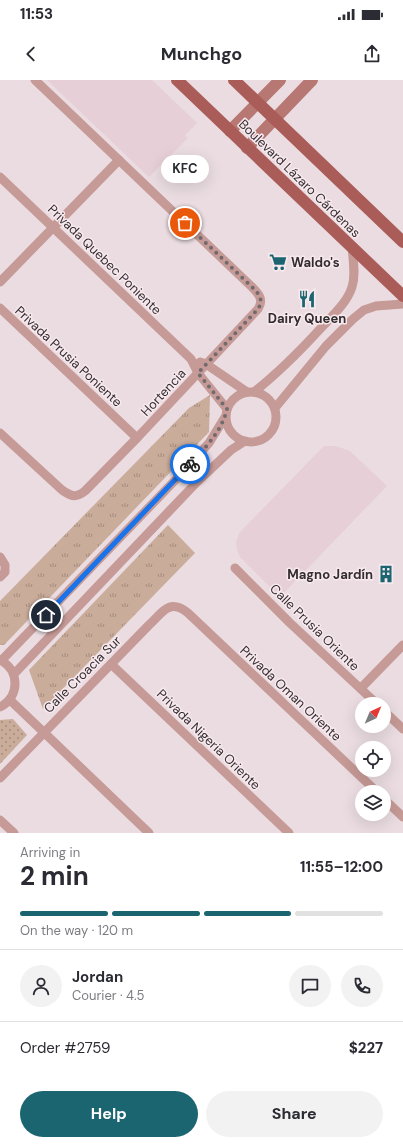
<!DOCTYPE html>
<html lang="en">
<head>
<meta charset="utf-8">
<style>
	body { margin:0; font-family:"DM Sans",sans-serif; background:#f2f2f3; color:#2b2b33; height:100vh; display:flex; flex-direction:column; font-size:15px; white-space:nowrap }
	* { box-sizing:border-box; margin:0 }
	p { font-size:13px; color:#7c7c81 }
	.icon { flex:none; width:22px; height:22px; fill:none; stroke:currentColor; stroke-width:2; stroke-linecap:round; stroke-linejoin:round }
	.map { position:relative; height:753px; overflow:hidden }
	.drawer { display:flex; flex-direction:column; background:#fff; flex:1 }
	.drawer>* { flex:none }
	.needle { width:26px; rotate:44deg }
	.controls { position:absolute; left:355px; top:617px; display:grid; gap:8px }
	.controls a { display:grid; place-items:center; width:36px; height:36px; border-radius:50%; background:#fff; box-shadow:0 4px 16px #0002; font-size:20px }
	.pin { position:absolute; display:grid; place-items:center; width:34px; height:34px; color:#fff; margin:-17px; border:2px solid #fff; border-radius:50%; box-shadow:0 1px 4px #0007 }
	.courier { position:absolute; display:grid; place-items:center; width:40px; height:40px; margin:-20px; border:3px solid #1a73e8; border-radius:50%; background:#fff; color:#222; box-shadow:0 1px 5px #0007 }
	.bubble { position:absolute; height:28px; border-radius:14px; background:#fff; box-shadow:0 4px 16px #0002; font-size:13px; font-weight:700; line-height:28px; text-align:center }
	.head em { font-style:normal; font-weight:700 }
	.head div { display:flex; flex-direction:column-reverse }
	.head { display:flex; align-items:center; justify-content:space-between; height:68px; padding:0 20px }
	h1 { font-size:26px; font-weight:700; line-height:30px }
	.bar { display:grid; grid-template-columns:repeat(4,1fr); gap:6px 4px; align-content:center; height:48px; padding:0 20px }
	.bar i { height:5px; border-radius:3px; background:#e1e1e2 }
	.bar .selected { background:#1b6571 }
	.bar p { grid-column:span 4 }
	.line { display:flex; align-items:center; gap:10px; padding:0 20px; border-top:1px solid #e1e1e2 }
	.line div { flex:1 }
	.round { display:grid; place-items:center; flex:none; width:42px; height:42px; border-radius:21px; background:#f2f2f3 }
	.cta { display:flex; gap:8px; margin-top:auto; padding:8px 20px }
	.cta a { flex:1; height:46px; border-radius:24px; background:#1b6571; color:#fff; font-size:16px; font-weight:700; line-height:46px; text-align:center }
	.cta a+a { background:#f2f2f3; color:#2b2b33 }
	.status { display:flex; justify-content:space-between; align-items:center; height:28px; padding:0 20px; background:#fff; direction:ltr }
	.status svg { height:11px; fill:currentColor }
	header { display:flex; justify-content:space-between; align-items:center; height:52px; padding:0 20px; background:#fff; font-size:18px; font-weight:700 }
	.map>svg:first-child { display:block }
	.built { fill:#e6cfd7 }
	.grass { fill:url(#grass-tufts) }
	.park { fill:url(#park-dots) }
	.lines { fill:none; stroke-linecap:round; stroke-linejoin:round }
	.street { stroke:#c69a96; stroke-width:9 }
	.secondary { stroke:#b77772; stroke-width:12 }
	.primary { stroke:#aa5c58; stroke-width:12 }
	.done { stroke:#726a6d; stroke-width:4; stroke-dasharray:0 7.2 }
	.route { stroke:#1a73e8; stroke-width:5 }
	.labels { text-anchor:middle; stroke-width:3; stroke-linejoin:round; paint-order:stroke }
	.street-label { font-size:13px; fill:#322d2f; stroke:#f8e9ee }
	.poi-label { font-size:13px; font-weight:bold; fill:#322d2f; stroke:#f8e9ee; text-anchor:start }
</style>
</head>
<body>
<div class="status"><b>11:53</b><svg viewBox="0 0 49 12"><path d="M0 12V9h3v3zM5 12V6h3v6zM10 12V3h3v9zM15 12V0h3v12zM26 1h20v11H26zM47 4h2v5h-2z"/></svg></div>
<header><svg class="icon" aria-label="back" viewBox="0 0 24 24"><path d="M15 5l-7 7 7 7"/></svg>Munchgo<svg class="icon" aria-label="share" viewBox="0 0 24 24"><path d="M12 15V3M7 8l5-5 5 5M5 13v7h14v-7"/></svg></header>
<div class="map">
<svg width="403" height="753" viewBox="0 0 403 753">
	<defs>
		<pattern id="grass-tufts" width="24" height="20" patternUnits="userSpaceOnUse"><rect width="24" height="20" fill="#caac9a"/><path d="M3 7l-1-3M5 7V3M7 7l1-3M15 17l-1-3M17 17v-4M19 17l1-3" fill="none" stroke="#a58c7e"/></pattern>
		<pattern id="park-dots" width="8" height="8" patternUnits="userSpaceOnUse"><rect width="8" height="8" fill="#caac9a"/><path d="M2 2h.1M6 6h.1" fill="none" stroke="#a58c7e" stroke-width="1.8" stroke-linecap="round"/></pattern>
	</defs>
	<rect width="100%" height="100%" fill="#eadce1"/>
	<g class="built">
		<path d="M 47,0 L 152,0 L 197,43 L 185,55 L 188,58 L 149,97 Z"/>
		<path d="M 324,366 L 336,366 L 350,371 L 387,406 L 280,517 L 240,477 L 237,470 L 236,461 L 240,452 Z"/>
	</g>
	<g class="grass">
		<path d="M 210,315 L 209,352 L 4,565 L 0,565 L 0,521 L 189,328 Z"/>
		<path d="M 168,445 L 195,473 L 43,629 L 29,590 Z"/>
	</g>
	<path class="park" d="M 13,639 L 27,655 L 0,684 L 0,640 Z"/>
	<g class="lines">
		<g class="street">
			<path d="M 0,97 L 191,279 L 198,293 L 227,329"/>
			<path d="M 0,202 L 119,80"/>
			<path d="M 0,228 L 137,358"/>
			<path d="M 200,282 L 206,284 L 247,312"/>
			<circle cx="251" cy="337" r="25"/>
			<path d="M 254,312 C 278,293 300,271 321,248 C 332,236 347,223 352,207 C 356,195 353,180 352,167"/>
			<path d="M 275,328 L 326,266 L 353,239 L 364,230 L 376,226 L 403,224"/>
			<path d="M 0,353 L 62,410 C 72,417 76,418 85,411 L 137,358 L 258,229 C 264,220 259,214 252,207 L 35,0"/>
			<path d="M 0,477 L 5,485 L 5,492 L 0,497"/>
			<path d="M 235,488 L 290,543 L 377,624"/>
			<path d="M 0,580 C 20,590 20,617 0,627"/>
			<path d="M 2,580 L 183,392 L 209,363 L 225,337"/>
			<path d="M 111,584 L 289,753"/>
			<path d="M 14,594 L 196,403 L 231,370 L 245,361"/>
			<path d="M 361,608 L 403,565"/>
			<path d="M 10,620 L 149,753"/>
			<path d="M 384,631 L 403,649"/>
			<path d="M 0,698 L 149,545 C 163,532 169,518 188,533 L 377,712"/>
			<path d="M 384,719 L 403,737"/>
			<path d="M 0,740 L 14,753"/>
		</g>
		<g class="secondary">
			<path d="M 230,51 L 280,0"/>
			<path d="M 247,68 L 312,0"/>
		</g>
		<g class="primary">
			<path d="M 177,0 L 403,216"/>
			<path d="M 234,0 L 403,162"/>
		</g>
	</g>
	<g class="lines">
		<path class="done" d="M 185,143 L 252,207 C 259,214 264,220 258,229 L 198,293 L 227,329 C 222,351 205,368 190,384"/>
		<path class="route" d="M 46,535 L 190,384"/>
	</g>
	<defs>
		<g id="supermarket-bare" transform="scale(1.38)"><path d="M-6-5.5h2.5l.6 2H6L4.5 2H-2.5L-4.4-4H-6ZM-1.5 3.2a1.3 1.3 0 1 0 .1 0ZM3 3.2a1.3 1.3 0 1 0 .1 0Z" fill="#1b6571" stroke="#f8e9ee" stroke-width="2.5" paint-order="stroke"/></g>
		<g id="restaurant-bare" transform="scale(1.38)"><path d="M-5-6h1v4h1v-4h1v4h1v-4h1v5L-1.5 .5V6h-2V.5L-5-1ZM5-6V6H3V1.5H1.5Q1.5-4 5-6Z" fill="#1b6571" stroke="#f8e9ee" stroke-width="2.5" paint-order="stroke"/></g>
		<g id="building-bare" transform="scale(1.38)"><path d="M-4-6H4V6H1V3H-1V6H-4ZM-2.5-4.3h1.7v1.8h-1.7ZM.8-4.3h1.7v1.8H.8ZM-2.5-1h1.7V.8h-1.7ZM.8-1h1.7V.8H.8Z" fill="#1b6571" stroke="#f8e9ee" stroke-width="2.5" paint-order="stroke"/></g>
	</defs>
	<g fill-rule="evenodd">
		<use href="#supermarket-bare" x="278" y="182"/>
		<use href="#restaurant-bare" x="307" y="219"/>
		<use href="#building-bare" x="386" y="494"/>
	</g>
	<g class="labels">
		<g class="street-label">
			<text transform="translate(300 98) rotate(44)" y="5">Boulevard Lázaro Cárdenas</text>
			<text transform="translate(105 179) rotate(44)" y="5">Privada Quebec Poniente</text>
			<text transform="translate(69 276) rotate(43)" y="5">Privada Prusia Poniente</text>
			<text transform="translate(163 312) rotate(-47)" y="5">Hortencia</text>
			<text transform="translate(315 547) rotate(44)" y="5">Calle Prusia Oriente</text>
			<text transform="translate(82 594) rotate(-45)" y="5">Calle Croacia Sur</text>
			<text transform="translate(291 613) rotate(43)" y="5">Privada Oman Oriente</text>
			<text transform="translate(209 659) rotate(44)" y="5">Privada Nigeria Oriente</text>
		</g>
		<g class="poi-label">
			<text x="291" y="187">Waldo's</text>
			<text x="307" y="243" text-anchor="middle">Dairy Queen</text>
			<text x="373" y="499" text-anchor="end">Magno Jardín</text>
		</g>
	</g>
</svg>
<div class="controls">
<a><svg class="needle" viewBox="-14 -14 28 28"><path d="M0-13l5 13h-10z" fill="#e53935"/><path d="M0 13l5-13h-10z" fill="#7c7c81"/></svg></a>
<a><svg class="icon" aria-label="locate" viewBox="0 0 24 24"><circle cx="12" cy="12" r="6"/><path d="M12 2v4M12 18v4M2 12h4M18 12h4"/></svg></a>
<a><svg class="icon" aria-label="layers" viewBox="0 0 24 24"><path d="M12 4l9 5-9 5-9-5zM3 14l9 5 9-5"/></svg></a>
</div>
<div class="pin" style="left:185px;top:143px;background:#ea580c"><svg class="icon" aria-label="bag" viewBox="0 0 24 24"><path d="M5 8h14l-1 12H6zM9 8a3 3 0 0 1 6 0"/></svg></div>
<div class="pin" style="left:46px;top:535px;background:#1f2937"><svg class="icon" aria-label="home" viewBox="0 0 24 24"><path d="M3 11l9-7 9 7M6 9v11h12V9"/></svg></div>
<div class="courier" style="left:190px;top:384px"><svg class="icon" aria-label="bike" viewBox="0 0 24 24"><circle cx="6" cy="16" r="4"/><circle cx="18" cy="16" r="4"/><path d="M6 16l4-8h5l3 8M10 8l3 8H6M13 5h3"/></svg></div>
<div class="bubble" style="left:161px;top:75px;width:48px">KFC</div>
</div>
<section class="drawer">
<div class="head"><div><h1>2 min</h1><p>Arriving in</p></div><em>11:55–12:00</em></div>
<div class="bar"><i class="selected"></i><i class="selected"></i><i class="selected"></i><i></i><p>On the way · 120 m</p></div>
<div class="line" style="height:72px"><a class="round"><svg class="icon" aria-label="person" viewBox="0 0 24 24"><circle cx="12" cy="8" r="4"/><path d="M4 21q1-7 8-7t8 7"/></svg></a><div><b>Jordan</b><p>Courier · 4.5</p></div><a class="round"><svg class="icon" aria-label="chat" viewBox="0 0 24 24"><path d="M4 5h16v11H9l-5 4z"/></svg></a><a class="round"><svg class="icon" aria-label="phone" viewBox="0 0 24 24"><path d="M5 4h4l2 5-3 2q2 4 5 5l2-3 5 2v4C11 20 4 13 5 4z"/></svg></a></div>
<div class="line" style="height:52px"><div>Order #2759</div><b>$227</b></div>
<div class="cta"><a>Help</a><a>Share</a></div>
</section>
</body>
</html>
